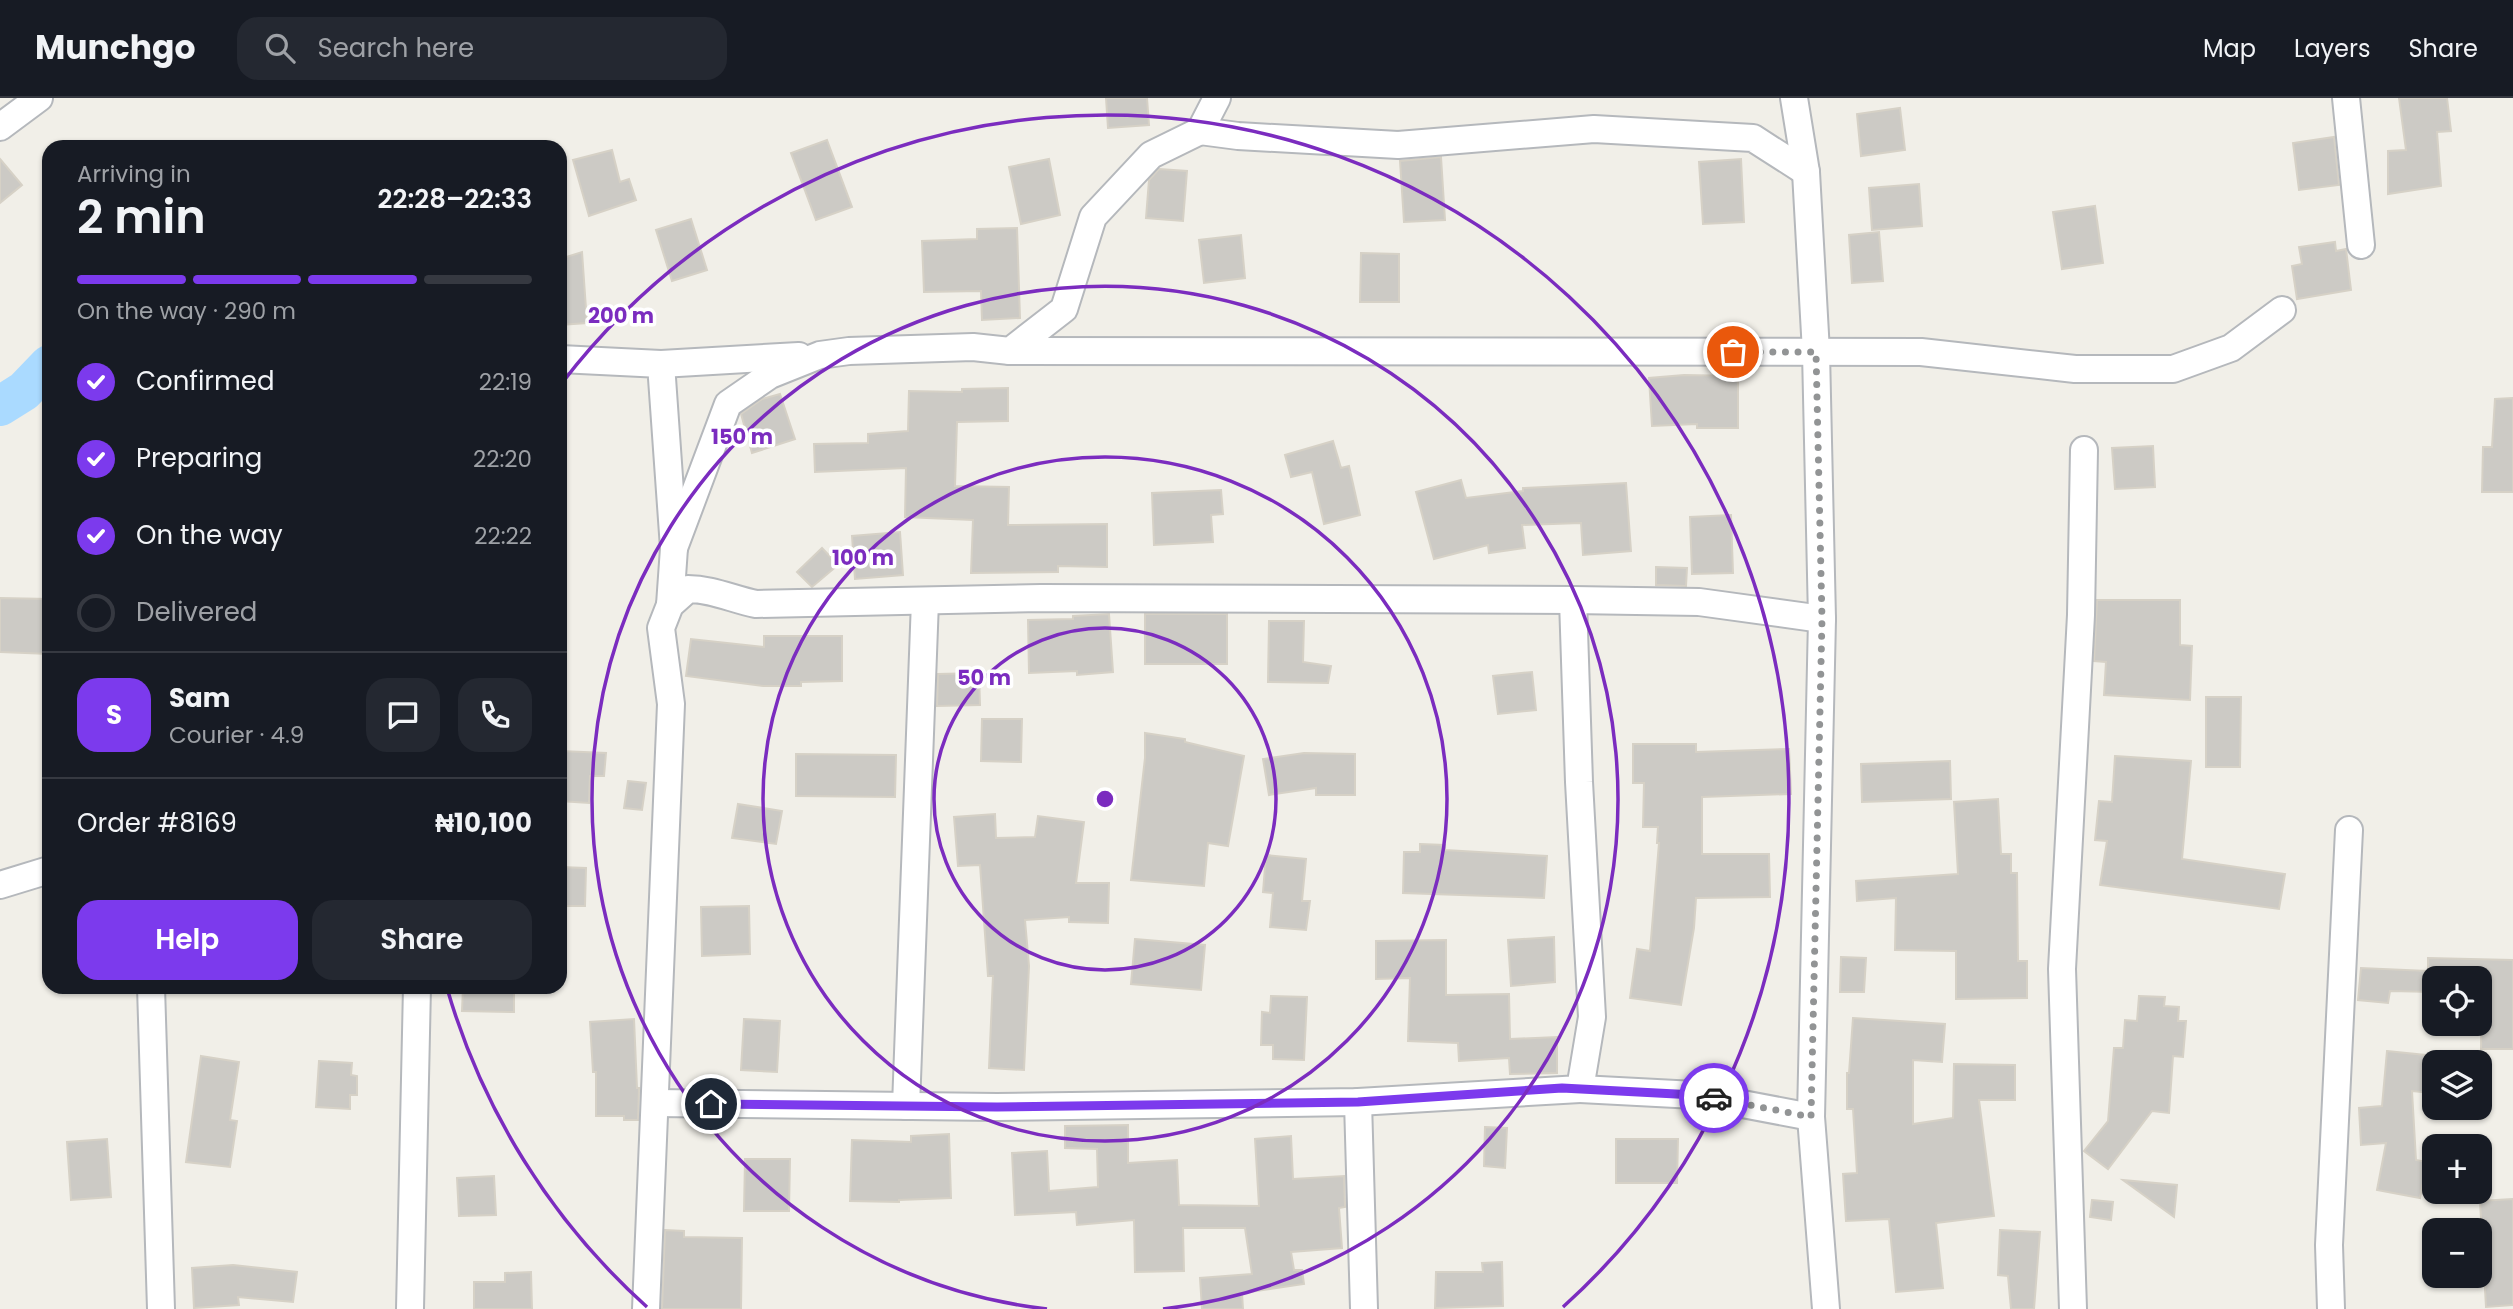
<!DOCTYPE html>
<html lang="en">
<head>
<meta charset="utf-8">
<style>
	body { margin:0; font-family:Poppins,sans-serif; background:#242831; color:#f1f3f6; height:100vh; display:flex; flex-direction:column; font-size:26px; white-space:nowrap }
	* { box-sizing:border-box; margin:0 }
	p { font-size:23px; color:#9ea1a6 }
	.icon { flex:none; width:38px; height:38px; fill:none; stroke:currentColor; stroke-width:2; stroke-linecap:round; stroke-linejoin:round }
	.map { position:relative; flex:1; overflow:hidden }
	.sheet { position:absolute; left:42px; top:42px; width:525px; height:854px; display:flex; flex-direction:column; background:#171b24; border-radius:21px; box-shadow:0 2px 5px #0004 }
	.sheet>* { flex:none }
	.buttons { position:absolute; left:2422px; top:868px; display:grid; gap:14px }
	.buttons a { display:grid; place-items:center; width:70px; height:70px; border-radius:14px; background:#171b24; box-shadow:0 2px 5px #0004; font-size:35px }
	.pin { position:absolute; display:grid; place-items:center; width:60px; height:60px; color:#fff; margin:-30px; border:4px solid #fff; border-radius:50%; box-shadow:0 2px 7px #0007 }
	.courier { position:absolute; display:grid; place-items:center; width:70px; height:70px; margin:-35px; border:5px solid #7c3aed; border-radius:50%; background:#fff; color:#222; box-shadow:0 2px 9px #0007 }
	.headline em { font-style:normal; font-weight:600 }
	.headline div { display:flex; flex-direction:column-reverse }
	.headline { display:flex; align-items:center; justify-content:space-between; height:119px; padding:0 35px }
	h1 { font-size:46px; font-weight:600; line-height:52px }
	.bar { display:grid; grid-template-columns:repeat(4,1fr); gap:10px 7px; align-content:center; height:84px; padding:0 35px }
	.bar i { height:9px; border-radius:5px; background:#363941 }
	.bar .on { background:#7c3aed }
	.bar p { grid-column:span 4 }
	.line { display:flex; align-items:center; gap:18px; padding:0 35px; border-top:2px solid #363941 }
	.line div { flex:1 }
	.round { display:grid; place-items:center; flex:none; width:74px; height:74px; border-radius:21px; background:#242831 }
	ol { padding:0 35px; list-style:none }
	li { display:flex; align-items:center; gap:21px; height:77px }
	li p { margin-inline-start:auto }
	li .icon { padding:7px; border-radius:50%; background:#7c3aed; color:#fff; stroke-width:4 }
	li:last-child { color:#9ea1a6 }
	li i { width:38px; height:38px; border:4px solid #363941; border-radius:50% }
	.cta { display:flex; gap:14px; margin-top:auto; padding:14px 35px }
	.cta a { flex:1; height:80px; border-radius:21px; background:#7c3aed; color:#fff; font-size:28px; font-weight:600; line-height:80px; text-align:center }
	.cta a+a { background:#242831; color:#f1f3f6 }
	header { display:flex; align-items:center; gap:42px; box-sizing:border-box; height:98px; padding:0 35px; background:#171b24; border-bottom:2px solid #363941 }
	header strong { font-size:33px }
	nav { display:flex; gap:38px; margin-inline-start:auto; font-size:24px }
	.search { width:490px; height:63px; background:#242831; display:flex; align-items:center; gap:18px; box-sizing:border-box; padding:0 24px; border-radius:21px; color:#9ea1a6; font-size:26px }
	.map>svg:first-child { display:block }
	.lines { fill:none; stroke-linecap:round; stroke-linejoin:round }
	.river { stroke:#aadaff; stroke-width:40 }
	.building { fill:#cccac5; stroke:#d6d1c6; stroke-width:2 }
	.minor-casing { stroke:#b5b8bc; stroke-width:30 }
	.minor { stroke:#fff; stroke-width:26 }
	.done { stroke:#929495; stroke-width:7; stroke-dasharray:0 12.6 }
	.route { stroke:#7c3aed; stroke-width:9 }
	.ring { fill:none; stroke:#7b2cbf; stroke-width:3.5 }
	.centre { fill:#7b2cbf; stroke:#fff; stroke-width:3.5 }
	.ring-label { font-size:21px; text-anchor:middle; font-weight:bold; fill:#7b2cbf; stroke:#fff; stroke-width:7; stroke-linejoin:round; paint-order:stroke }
</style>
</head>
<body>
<header>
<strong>Munchgo</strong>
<div class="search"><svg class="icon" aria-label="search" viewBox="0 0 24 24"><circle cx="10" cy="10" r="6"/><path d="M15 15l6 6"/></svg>Search here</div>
<nav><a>Map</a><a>Layers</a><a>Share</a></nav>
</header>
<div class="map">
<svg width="2513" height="1211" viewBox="0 0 2513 1211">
	<rect width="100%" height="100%" fill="#f1efe8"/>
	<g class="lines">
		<path class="river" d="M 0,308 L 24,293 L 49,267"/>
	</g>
	<g class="building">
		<path d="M 1106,0 L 1147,0 L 1149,27 L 1108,30 Z"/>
		<path d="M 2399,0 L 2447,0 L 2451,33 L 2437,34 L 2441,88 L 2388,96 L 2388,53 L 2406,52 Z"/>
		<path d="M 1900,10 L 1905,52 L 1861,58 L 1857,16 Z"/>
		<path d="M 2334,39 L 2339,87 L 2299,92 L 2293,45 Z"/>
		<path d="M 827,42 L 852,109 L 816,122 L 791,55 Z"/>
		<path d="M 612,52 L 620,84 L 629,81 L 636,102 L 589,118 L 573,62 Z"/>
		<path d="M 1441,59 L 1445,122 L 1404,124 L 1400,63 Z"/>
		<path d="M 0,61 L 22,87 L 0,105 Z"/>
		<path d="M 1049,61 L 1060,117 L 1021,126 L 1009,69 Z"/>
		<path d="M 1741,61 L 1744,124 L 1703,126 L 1699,64 Z"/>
		<path d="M 1159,71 L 1187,73 L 1183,123 L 1146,120 L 1149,82 Z"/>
		<path d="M 1919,86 L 1922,128 L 1872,132 L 1869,90 Z"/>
		<path d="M 2095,108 L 2103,165 L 2062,171 L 2053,114 Z"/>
		<path d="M 691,121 L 707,172 L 672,183 L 656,132 Z"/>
		<path d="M 1017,130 L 1020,220 L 982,222 L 981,193 L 924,194 L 922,143 L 977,141 L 977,131 Z"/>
		<path d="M 1879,134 L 1883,183 L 1852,185 L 1849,137 Z"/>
		<path d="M 1241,137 L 1245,180 L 1204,185 L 1199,142 Z"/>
		<path d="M 2335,144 L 2336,153 L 2346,151 L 2351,192 L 2297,201 L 2292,168 L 2302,166 L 2299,149 Z"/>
		<path d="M 582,154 L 587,225 L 560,227 L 560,161 Z"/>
		<path d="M 1361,155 L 1399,156 L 1399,204 L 1360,204 Z"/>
		<path d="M 1684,277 L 1738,278 L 1738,330 L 1697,330 L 1697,326 L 1652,328 L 1649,280 Z"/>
		<path d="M 1008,290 L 1008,323 L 957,324 L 955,388 L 1009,389 L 1008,427 L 1107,426 L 1107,469 L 1058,468 L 1058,474 L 971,475 L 973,422 L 905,419 L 906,370 L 815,374 L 814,346 L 868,345 L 868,336 L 908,333 L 909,293 L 962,294 L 962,291 Z"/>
		<path d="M 780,296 L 795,341 L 752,355 L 741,316 L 762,301 Z"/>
		<path d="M 2513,300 L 2513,394 L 2482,394 L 2483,349 L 2492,349 L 2495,301 Z"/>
		<path d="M 1333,343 L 1341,370 L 1349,368 L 1360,417 L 1324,426 L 1312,374 L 1291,379 L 1285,357 Z"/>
		<path d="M 2153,348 L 2155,389 L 2115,391 L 2112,350 Z"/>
		<path d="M 1461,382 L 1466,400 L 1523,393 L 1523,390 L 1626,385 L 1631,453 L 1583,457 L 1581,425 L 1522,427 L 1525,450 L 1489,455 L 1488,447 L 1434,461 L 1416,394 Z"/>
		<path d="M 1221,392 L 1223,416 L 1211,417 L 1213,444 L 1154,447 L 1152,395 Z"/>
		<path d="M 1731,417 L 1733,475 L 1692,476 L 1690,419 Z"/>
		<path d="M 900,434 L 903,477 L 855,481 L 852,438 Z"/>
		<path d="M 822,450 L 838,467 L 812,489 L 797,474 Z"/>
		<path d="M 1656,469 L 1687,470 L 1686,488 L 1656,487 Z"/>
		<path d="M 0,500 L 49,501 L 49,556 L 0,554 Z"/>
		<path d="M 2097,502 L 2180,502 L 2180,547 L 2192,548 L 2190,602 L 2104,597 L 2106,564 L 2094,563 Z"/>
		<path d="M 1109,516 L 1113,574 L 1077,577 L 1077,573 L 1029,575 L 1028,522 L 1073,521 L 1073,518 Z"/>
		<rect x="1145" y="516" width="82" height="50"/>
		<path d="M 1269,523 L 1304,523 L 1303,564 L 1331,568 L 1328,585 L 1268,584 Z"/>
		<path d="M 764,538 L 842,538 L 842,583 L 801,584 L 801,588 L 763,588 L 686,578 L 691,541 L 764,549 Z"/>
		<path d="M 1532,574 L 1536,612 L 1498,616 L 1493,578 Z"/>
		<path d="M 979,575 L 980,607 L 937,608 L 938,576 Z"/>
		<path d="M 2206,599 L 2241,599 L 2240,669 L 2206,669 Z"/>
		<path d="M 982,621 L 1022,621 L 1021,664 L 981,663 Z"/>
		<path d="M 1145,635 L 1185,641 L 1185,644 L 1244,658 L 1228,748 L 1208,745 L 1204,788 L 1131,782 L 1145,660 Z"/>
		<path d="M 1633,646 L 1696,646 L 1696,654 L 1789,651 L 1791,696 L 1702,699 L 1702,756 L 1769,756 L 1770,799 L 1696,800 L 1694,830 L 1681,907 L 1630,900 L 1637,851 L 1650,853 L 1659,745 L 1657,745 L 1658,729 L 1643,729 L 1644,685 L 1633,685 Z"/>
		<path d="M 560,653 L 606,655 L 604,678 L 590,678 L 589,705 L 560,703 Z"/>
		<path d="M 1304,655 L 1355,656 L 1355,697 L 1316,697 L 1316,690 L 1269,697 L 1263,661 Z"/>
		<path d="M 796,656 L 896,657 L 895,699 L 796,698 Z"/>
		<path d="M 2115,658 L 2191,663 L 2182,761 L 2285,776 L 2279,811 L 2100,787 L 2107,743 L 2095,742 L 2099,703 L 2112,704 Z"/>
		<path d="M 1950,663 L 1951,701 L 1862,704 L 1861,666 Z"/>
		<path d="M 628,683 L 646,685 L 642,712 L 624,710 Z"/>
		<path d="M 1998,701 L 2001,756 L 2011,756 L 2011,775 L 2017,775 L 2018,863 L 2027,863 L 2027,900 L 1956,901 L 1956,853 L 1895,852 L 1896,800 L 1857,803 L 1856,783 L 1958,776 L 1954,704 Z"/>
		<path d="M 738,706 L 782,713 L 776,746 L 732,740 Z"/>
		<path d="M 995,716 L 996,740 L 1035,739 L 1038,718 L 1084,724 L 1076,785 L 1109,785 L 1108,825 L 1069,824 L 1069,819 L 1025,822 L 1029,868 L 1024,972 L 989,970 L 993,878 L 988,878 L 980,767 L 958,768 L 954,719 Z"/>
		<path d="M 1420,746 L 1445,747 L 1445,752 L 1547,758 L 1544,800 L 1403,795 L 1404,754 L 1420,754 Z"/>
		<path d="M 1266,757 L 1306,761 L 1302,803 L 1310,803 L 1306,832 L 1270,829 L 1273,795 L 1263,794 Z"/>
		<path d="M 560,769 L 586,770 L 585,808 L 560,808 Z"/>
		<path d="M 749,808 L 750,856 L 702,858 L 701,809 Z"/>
		<path d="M 1554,839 L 1555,884 L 1511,888 L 1508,842 Z"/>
		<path d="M 1135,841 L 1205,847 L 1201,892 L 1131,886 Z"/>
		<path d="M 1446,842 L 1446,897 L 1509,896 L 1510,941 L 1557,939 L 1557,975 L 1510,976 L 1509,960 L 1459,963 L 1458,945 L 1408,943 L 1410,880 L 1376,881 L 1376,843 Z"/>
		<path d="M 1841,859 L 1866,860 L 1864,894 L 1840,894 Z"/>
		<path d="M 2428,860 L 2513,862 L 2513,951 L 2481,951 L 2482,880 L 2434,880 L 2434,894 L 2390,893 L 2388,905 L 2358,902 L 2361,870 L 2428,873 Z"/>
		<path d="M 463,889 L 514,889 L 514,914 L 462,913 Z"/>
		<path d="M 1271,898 L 1307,899 L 1304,962 L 1273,961 L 1273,947 L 1261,947 L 1262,914 L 1270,915 Z"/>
		<path d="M 2139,898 L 2165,899 L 2164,908 L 2179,909 L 2178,923 L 2186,923 L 2183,959 L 2173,958 L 2169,1015 L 2152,1013 L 2108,1071 L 2084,1053 L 2108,1023 L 2114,950 L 2123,950 L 2125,922 L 2137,923 Z"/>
		<path d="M 1853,920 L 1945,926 L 1942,964 L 1913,962 L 1913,1026 L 1953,1020 L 1954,966 L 2015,967 L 2015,1002 L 1979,1002 L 1994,1118 L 1936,1125 L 1943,1190 L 1896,1194 L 1889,1121 L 1846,1123 L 1843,1076 L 1857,1075 L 1853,1011 L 1847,1011 L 1847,975 L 1849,975 Z"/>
		<path d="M 634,921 L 637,990 L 639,990 L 638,1022 L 624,1022 L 624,1018 L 596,1018 L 596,974 L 593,974 L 590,924 Z"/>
		<path d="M 744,921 L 780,923 L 777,974 L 741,972 Z"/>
		<path d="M 2387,953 L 2435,958 L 2431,995 L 2412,993 L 2416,1062 L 2427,1064 L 2420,1100 L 2377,1092 L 2386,1045 L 2361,1047 L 2359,1010 L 2382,1008 Z"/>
		<path d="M 201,958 L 239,964 L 230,1022 L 237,1023 L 230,1069 L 186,1064 Z"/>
		<path d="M 319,963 L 352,965 L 351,977 L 357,978 L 357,997 L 350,997 L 350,1011 L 316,1009 Z"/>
		<path d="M 1128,1027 L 1128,1065 L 1177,1062 L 1179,1107 L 1259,1108 L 1255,1041 L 1291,1038 L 1293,1081 L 1344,1078 L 1345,1109 L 1339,1110 L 1342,1150 L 1291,1154 L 1294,1172 L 1302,1172 L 1304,1186 L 1242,1195 L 1243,1211 L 1202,1211 L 1200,1180 L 1252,1176 L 1245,1130 L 1183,1130 L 1184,1173 L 1135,1174 L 1134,1122 L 1077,1127 L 1076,1114 L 1015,1117 L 1012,1055 L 1047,1053 L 1049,1093 L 1098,1089 L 1097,1051 L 1065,1050 L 1065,1028 Z"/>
		<path d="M 1485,1029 L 1507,1030 L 1505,1070 L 1484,1068 Z"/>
		<path d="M 949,1036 L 951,1100 L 899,1102 L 899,1104 L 850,1103 L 852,1042 L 911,1044 L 911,1038 Z"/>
		<path d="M 107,1041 L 111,1099 L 71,1102 L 67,1044 Z"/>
		<path d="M 1616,1041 L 1678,1041 L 1677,1085 L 1616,1085 Z"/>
		<path d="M 745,1061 L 790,1061 L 789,1113 L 744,1113 Z"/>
		<path d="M 494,1078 L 496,1117 L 459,1118 L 457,1080 Z"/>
		<path d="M 2123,1082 L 2177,1087 L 2174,1119 Z"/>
		<path d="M 2513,1101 L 2513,1207 L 2486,1209 L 2480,1103 Z"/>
		<path d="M 2092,1102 L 2113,1104 L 2111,1122 L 2090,1119 Z"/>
		<path d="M 665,1132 L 684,1133 L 684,1139 L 742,1140 L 741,1211 L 662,1211 Z"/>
		<path d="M 2000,1132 L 2040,1134 L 2034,1211 L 2011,1211 L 2008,1178 L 1998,1177 Z"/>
		<path d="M 1502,1164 L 1503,1208 L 1435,1210 L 1436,1174 L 1483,1174 L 1482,1165 Z"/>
		<path d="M 233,1167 L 297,1174 L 293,1204 L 238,1199 L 239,1207 L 194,1210 L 192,1170 Z"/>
		<path d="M 531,1174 L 532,1211 L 474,1211 L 474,1184 L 505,1184 L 505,1175 Z"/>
	</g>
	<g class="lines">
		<g class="minor-casing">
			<g id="minor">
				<path d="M 1794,0 L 1806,74 L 1816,254 L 1822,521 L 1811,1019 L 1826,1211"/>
				<path d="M 2346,0 L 2361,147"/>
				<path d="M 0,29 L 39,0"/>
				<path d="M 1200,33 L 1238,38 L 1398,47 L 1594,31 L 1753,40 L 1806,74"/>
				<path d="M 1010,253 L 1921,254 L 2075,271 L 2173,271 L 2231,250 L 2282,212"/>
				<path d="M 560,261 L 661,266 L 674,450 L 670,507"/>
				<path d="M 661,266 L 799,258"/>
				<path d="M 674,450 L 728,306 L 770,277 L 820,257 L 849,253 L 973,249 L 1010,253 L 1064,211 L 1093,119 L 1151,57 L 1200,33 L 1217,0"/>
				<path d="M 0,787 L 49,772"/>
				<path d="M 151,889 L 161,1211"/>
				<path d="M 1580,991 L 1695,997 L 1811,1019"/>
				<path d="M 1358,1004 L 1364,1211"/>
				<path d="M 655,1005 L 997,1009 L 1358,1004 L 1580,991 L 1592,919 L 1579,684 L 1573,502 L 1699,504 L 1822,521"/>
				<path d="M 906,1008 L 925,503"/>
				<path d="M 410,1211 L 417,889"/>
				<path d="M 646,1211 L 671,606 L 661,530 L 670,507 L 688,491 C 712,491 732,501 756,506 L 1041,500 L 1573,502"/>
				<path d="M 2073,1211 L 2062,871 L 2081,517 L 2084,352"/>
				<path d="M 2331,1211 L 2329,1147 L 2349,732"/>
			</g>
		</g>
		<use href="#minor" class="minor"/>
	</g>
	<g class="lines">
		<path class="done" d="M 1714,1000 L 1811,1019 L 1822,521 L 1816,254 L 1733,254"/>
		<path class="route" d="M 711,1006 L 997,1009 L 1358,1004 L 1562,990 L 1695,997 L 1714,1000"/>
	</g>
	<g class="ring">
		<circle cx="1105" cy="701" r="171"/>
		<circle cx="1105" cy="701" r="342"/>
		<path d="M1047 1211A513 513 0 1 1 1163 1211"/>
		<path d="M647 1209A684 684 0 0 1 447 890M562 285A684 684 0 1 1 1563 1209"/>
	</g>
	<circle cx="1105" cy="701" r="10" class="centre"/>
	<g class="ring-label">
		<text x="621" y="225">200 m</text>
		<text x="742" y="346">150 m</text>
		<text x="863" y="467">100 m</text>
		<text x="984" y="587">50 m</text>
	</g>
</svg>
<div class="buttons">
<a><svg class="icon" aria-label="locate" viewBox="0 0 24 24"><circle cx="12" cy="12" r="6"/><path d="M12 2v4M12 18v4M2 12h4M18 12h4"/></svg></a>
<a><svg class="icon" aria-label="layers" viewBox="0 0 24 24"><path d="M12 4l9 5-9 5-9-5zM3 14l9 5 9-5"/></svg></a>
<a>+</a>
<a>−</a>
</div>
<div class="pin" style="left:1733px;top:254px;background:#ea580c"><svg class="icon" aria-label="bag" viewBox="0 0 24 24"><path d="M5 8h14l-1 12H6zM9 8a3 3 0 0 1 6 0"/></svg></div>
<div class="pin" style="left:711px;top:1006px;background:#1f2937"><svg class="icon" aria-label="home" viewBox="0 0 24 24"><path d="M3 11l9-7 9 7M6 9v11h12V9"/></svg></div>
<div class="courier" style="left:1714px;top:1000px"><svg class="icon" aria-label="car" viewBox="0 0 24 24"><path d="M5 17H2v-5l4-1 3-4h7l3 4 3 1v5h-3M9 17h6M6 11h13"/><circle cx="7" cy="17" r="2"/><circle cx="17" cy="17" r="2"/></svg></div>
<section class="sheet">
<div class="headline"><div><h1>2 min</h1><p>Arriving in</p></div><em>22:28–22:33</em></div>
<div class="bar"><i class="on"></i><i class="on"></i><i class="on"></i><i></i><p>On the way · 290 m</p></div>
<ol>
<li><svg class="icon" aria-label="check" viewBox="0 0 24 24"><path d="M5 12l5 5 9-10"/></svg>Confirmed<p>22:19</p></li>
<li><svg class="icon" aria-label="check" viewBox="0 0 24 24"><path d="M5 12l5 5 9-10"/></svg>Preparing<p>22:20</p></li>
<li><svg class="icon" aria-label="check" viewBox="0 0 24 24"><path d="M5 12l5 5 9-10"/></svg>On the way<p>22:22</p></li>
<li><i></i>Delivered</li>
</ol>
<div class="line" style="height:126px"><b class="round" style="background:#7c3aed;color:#fff">S</b><div><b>Sam</b><p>Courier · 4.9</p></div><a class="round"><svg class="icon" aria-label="chat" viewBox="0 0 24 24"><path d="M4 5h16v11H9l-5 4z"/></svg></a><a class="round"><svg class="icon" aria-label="phone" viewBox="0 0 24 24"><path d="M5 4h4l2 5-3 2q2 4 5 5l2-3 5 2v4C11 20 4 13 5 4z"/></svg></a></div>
<div class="line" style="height:91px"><div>Order #8169</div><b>₦10,100</b></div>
<div class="cta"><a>Help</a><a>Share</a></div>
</section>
</div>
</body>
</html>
